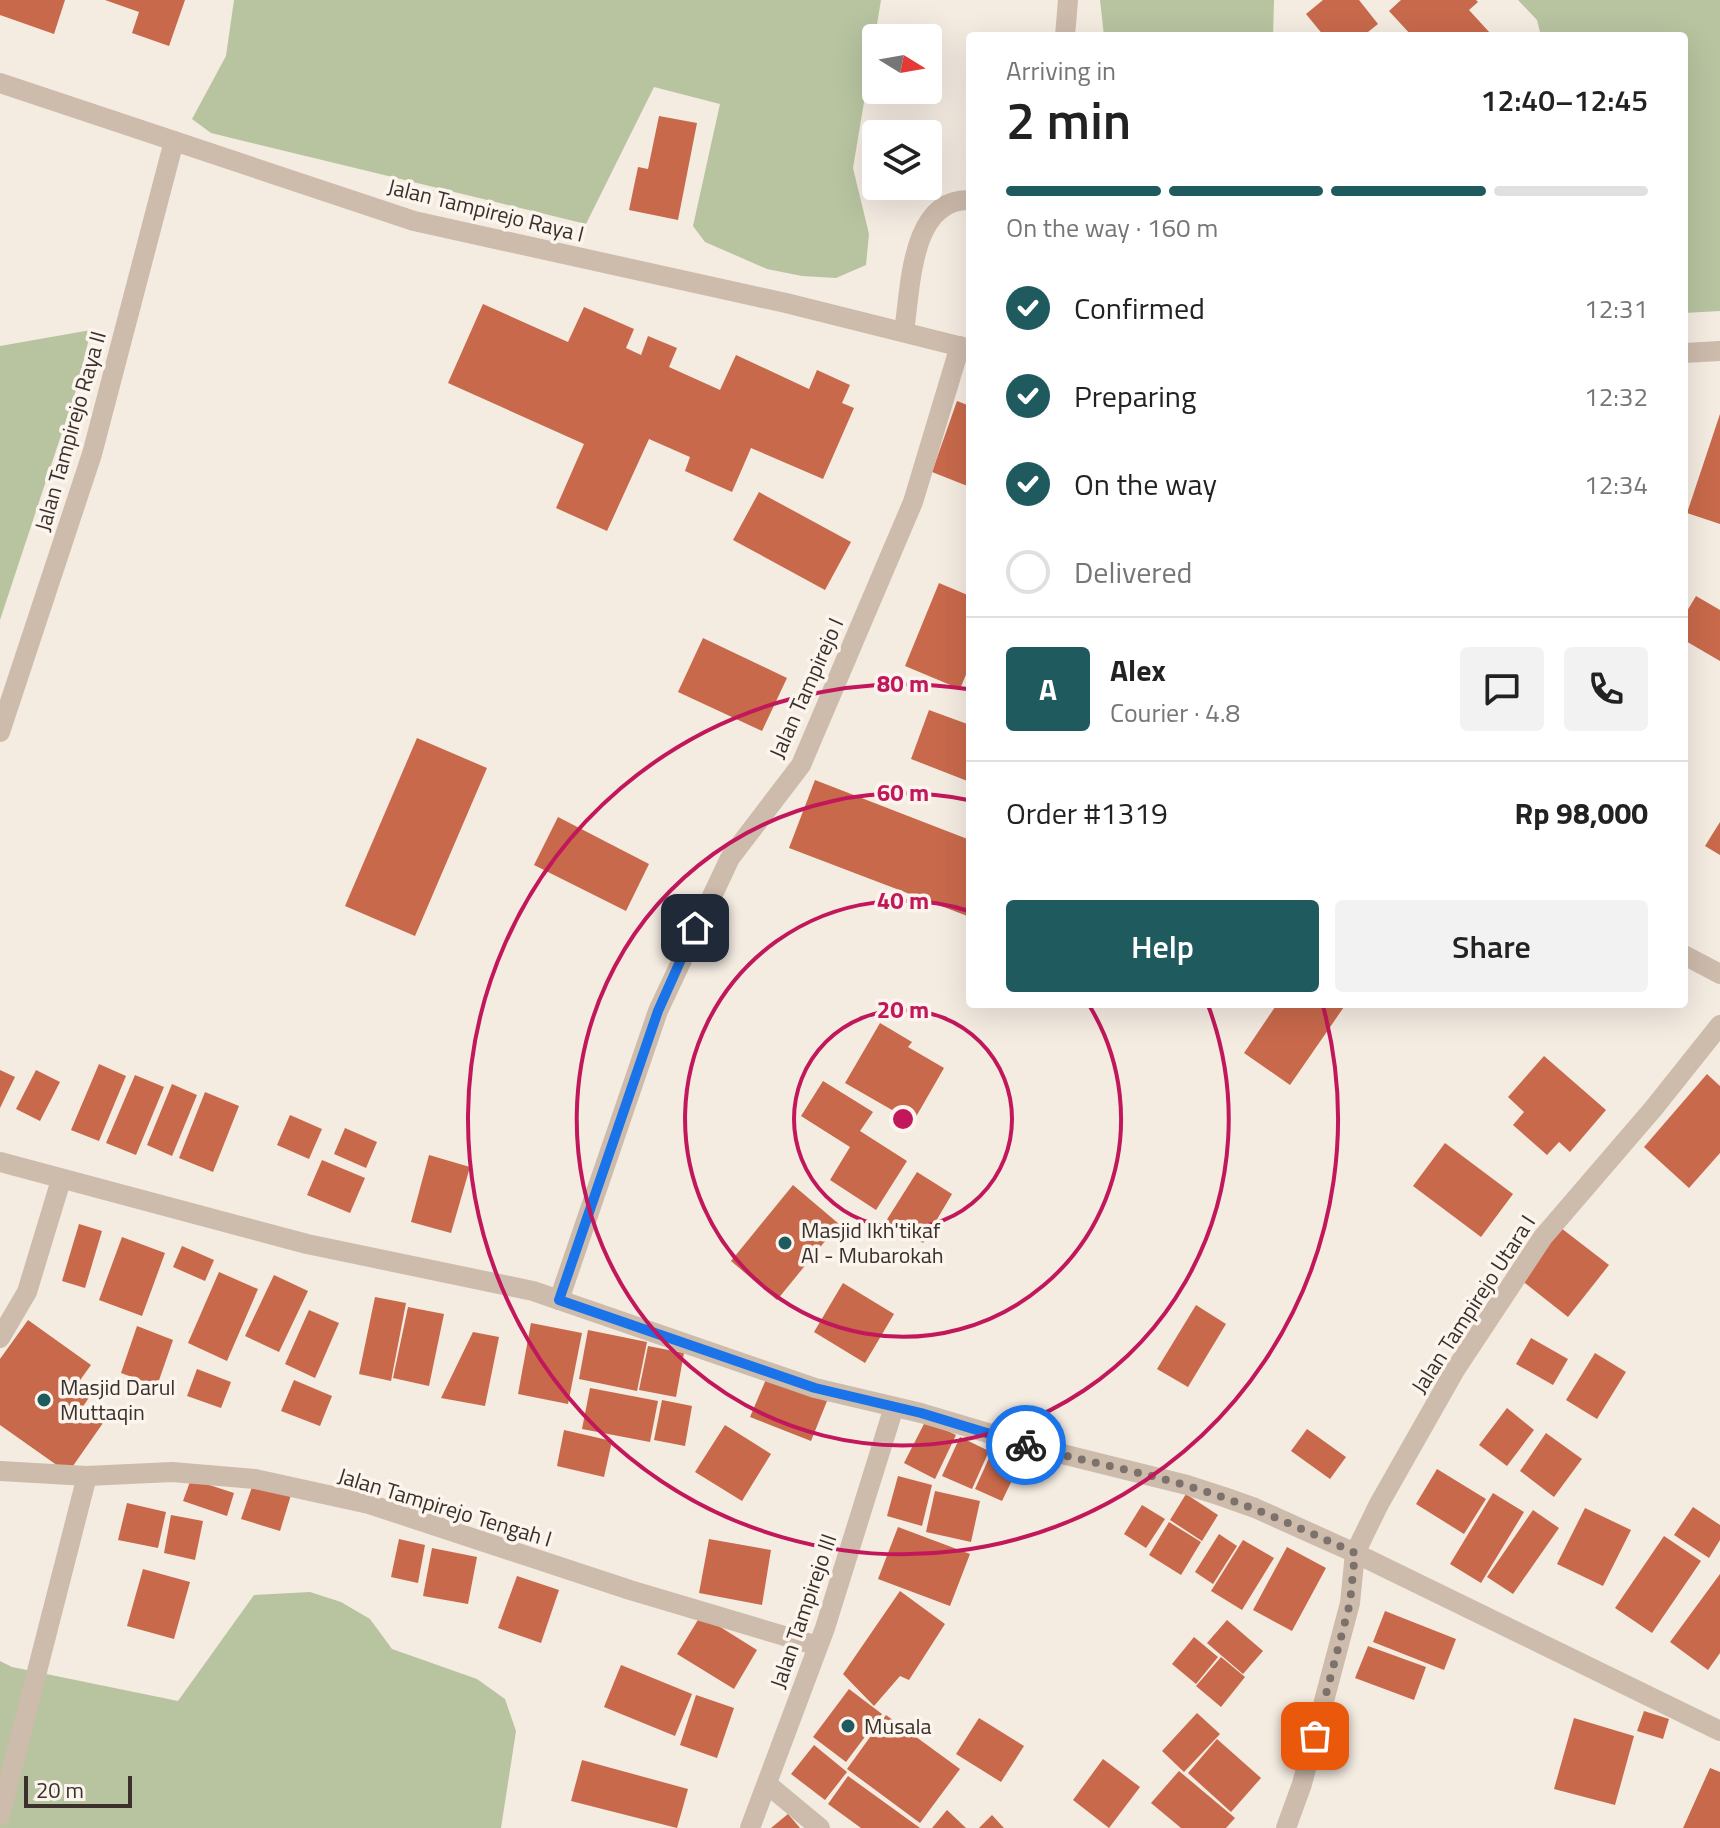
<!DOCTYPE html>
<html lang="en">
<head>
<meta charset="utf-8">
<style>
	body { margin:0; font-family:"Titillium Web",sans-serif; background:#f2f2f2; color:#222; height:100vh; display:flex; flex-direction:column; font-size:30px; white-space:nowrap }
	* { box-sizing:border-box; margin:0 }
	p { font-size:26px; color:#767676 }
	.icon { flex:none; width:44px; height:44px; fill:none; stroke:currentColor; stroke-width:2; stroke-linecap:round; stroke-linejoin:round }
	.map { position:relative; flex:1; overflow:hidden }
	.panel { position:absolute; left:966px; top:32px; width:722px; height:976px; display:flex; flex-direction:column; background:#fff; border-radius:8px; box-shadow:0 8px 32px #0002 }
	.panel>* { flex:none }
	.needle { width:52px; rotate:101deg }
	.controls { position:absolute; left:862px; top:24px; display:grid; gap:16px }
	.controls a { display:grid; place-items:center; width:80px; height:80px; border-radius:8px; background:#fff; box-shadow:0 8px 32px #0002; font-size:40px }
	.scale { position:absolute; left:24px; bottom:20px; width:108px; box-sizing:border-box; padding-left:8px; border:4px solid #3b302b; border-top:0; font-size:22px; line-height:28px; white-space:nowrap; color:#3b302b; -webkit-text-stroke:6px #fbf5ee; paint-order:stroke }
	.pin { position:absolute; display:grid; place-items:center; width:68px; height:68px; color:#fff; margin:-34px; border-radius:16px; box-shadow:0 4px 12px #0006 }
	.courier { position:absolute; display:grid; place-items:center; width:80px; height:80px; margin:-40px; border:6px solid #1a73e8; border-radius:50%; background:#fff; color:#222; box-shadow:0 2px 10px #0007 }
	.overview em { font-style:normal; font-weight:600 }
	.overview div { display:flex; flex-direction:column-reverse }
	.overview { display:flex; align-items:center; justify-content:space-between; height:136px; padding:0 40px }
	h1 { font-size:52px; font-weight:600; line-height:60px }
	.bar { display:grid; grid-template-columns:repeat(4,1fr); gap:12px 8px; align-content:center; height:96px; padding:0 40px }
	.bar i { height:10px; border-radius:6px; background:#e0e0e0 }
	.bar .active { background:#1f5a5e }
	.bar p { grid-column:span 4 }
	.line { display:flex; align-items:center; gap:20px; padding:0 40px; border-top:2px solid #e0e0e0 }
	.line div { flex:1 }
	.round { display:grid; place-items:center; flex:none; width:84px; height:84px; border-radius:8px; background:#f2f2f2 }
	ol { padding:0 40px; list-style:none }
	li { display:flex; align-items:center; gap:24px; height:88px }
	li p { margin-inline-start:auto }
	li .icon { padding:8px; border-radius:50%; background:#1f5a5e; color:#fff; stroke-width:4 }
	li:last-child { color:#767676 }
	li i { width:44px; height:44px; border:4px solid #e0e0e0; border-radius:50% }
	.cta { display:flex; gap:16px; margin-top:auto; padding:16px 40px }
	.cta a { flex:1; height:92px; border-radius:8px; background:#1f5a5e; color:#fff; font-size:32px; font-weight:600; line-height:92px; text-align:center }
	.cta a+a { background:#f2f2f2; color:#222 }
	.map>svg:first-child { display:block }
	.green { fill:#b8c4a0 }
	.building { fill:#c8694b }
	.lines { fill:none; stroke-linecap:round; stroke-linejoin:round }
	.minor { stroke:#cdbbac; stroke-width:20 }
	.done { stroke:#7c716b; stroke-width:8; stroke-dasharray:0 14.4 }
	.route { stroke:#1a73e8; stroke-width:10 }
	.ring { fill:none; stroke:#c2185b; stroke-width:4 }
	.poi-dot { fill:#1f5a5e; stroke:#fbf5ee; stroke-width:3 }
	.labels { text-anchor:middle; stroke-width:7; stroke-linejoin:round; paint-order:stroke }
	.street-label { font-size:22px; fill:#3b302b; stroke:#fbf5ee }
	.poi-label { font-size:22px; fill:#3b302b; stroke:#fbf5ee; text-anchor:start }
	.centre { fill:#c2185b; stroke:#fbf5ee; stroke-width:4 }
	.ring-label { font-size:24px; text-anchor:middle; font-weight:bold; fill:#c2185b; stroke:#fbf5ee; stroke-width:7; stroke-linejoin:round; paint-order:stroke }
</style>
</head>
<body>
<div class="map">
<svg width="1720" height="1828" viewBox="0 0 1720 1828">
	<rect width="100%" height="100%" fill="#f4ebe1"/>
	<g class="green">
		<path d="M 234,0 L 881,0 L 853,168 L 869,234 L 866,265 L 836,278 L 802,276 L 767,269 L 705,242 L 693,226 L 720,104 L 654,87 L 586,224 L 211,133 L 192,119 L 226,56 Z"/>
		<path d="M 1100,0 L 1274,0 L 1273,36 L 1104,36 Z"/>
		<path d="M 1518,0 L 1720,0 L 1720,311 L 1684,313 L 1684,36 L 1541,36 L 1537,20 Z"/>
		<path d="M 91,330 L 78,384 L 0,620 L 0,346 Z"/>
		<path d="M 310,1592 L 341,1602 L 370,1619 L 392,1649 L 477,1679 L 505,1699 L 516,1731 L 501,1828 L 0,1828 L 0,1661 L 12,1667 L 178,1701 L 254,1595 Z"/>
	</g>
	<g class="building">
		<path d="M 0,0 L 65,0 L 54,34 L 0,15 Z"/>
		<path d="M 105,0 L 185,0 L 169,46 L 132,33 L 139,12 Z"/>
		<path d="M 1323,0 L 1359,0 L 1378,24 L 1363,36 L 1324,36 L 1306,14 Z"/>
		<path d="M 1401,0 L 1476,0 L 1478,2 L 1469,10 L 1490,33 L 1486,36 L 1412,36 L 1389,11 Z"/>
		<path d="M 659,116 L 697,123 L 678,220 L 629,210 L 638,167 L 648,169 Z"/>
		<path d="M 483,304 L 568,342 L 584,307 L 634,329 L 626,348 L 641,355 L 648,336 L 677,348 L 669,367 L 720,390 L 736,355 L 809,389 L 817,370 L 850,385 L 842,403 L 854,408 L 823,479 L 751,448 L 732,492 L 685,471 L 690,457 L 649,439 L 607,531 L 556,508 L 584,444 L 448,383 Z"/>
		<path d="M 957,401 L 970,406 L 970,487 L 932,472 Z"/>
		<path d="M 1720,414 L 1720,524 L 1687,513 Z"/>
		<path d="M 759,492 L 851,542 L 825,590 L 733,540 Z"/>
		<path d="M 939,583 L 970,596 L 970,665 L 960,689 L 905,666 Z"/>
		<path d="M 1696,596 L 1720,610 L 1720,661 L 1684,640 L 1684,616 Z"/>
		<path d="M 703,638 L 787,678 L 762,731 L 678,692 Z"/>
		<path d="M 929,710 L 970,725 L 970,782 L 911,759 Z"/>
		<path d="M 417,738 L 487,768 L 415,936 L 345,906 Z"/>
		<path d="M 815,780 L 970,840 L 970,917 L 789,848 Z"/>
		<path d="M 558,817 L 649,864 L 626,911 L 534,865 Z"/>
		<path d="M 1720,822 L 1720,855 L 1705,846 Z"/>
		<path d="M 1277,1004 L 1346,1004 L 1290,1085 L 1244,1053 Z"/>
		<path d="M 880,1023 L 912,1042 L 908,1047 L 944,1068 L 913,1122 L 845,1083 Z"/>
		<path d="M 1544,1056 L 1606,1110 L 1570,1152 L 1559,1142 L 1547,1155 L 1513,1125 L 1524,1112 L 1508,1097 Z"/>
		<path d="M 99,1064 L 126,1076 L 99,1141 L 71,1130 Z"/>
		<path d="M 0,1070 L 15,1077 L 0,1108 Z"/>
		<path d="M 36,1070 L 60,1082 L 40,1121 L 16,1109 Z"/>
		<path d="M 1707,1074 L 1720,1086 L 1720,1153 L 1689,1188 L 1644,1147 Z"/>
		<path d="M 135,1075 L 164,1087 L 136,1155 L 106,1143 Z"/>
		<path d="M 823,1081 L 873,1112 L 860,1131 L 907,1161 L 876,1210 L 830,1180 L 850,1147 L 801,1116 Z"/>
		<path d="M 172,1084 L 197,1095 L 172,1156 L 147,1145 Z"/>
		<path d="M 205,1092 L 239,1106 L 213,1172 L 179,1158 Z"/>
		<path d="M 290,1115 L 322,1129 L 309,1159 L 277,1145 Z"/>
		<path d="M 345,1128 L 377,1142 L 366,1168 L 334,1154 Z"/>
		<path d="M 1445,1143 L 1513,1194 L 1481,1237 L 1413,1186 Z"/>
		<path d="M 429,1155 L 470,1167 L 451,1233 L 411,1222 Z"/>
		<path d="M 322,1160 L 365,1178 L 350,1213 L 307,1195 Z"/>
		<path d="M 917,1172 L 952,1194 L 923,1243 L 886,1221 Z"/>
		<path d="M 793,1185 L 839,1224 L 777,1300 L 731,1261 Z"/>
		<path d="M 79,1224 L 102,1231 L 85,1288 L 62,1281 Z"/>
		<path d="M 1561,1228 L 1609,1265 L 1568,1317 L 1521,1280 Z"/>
		<path d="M 122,1237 L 165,1253 L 142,1316 L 99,1300 Z"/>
		<path d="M 182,1246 L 214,1260 L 205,1281 L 173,1267 Z"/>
		<path d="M 219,1272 L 258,1289 L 227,1361 L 188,1343 Z"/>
		<path d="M 274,1275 L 308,1291 L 279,1352 L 245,1336 Z"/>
		<path d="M 843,1283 L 894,1314 L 865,1363 L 814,1332 Z"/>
		<path d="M 375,1297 L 406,1303 L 391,1381 L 359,1374 Z"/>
		<path d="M 1196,1305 L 1226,1324 L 1188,1387 L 1157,1369 Z"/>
		<path d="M 408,1307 L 444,1314 L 429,1386 L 393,1378 Z"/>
		<path d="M 309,1310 L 339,1323 L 315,1378 L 285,1364 Z"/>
		<path d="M 28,1320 L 91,1365 L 78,1383 L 92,1393 L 82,1408 L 103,1423 L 68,1473 L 0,1425 L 0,1359 Z"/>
		<path d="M 531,1323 L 582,1333 L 568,1404 L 518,1394 Z"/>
		<path d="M 137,1326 L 173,1340 L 157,1386 L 121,1373 Z"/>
		<path d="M 588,1330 L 647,1342 L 637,1391 L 579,1379 Z"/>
		<path d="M 473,1332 L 499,1337 L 485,1406 L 441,1398 Z"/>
		<path d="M 1531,1338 L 1568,1359 L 1553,1385 L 1516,1364 Z"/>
		<path d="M 648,1346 L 684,1353 L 676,1397 L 639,1390 Z"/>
		<path d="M 1595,1353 L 1626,1372 L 1597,1419 L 1566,1400 Z"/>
		<path d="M 197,1369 L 231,1382 L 221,1408 L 187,1396 Z"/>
		<path d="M 767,1377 L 827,1401 L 811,1441 L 750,1417 Z"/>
		<path d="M 294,1380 L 332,1396 L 320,1426 L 281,1411 Z"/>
		<path d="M 590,1388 L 658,1401 L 650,1442 L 582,1429 Z"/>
		<path d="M 662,1400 L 692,1406 L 685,1446 L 654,1440 Z"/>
		<path d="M 1507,1408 L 1534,1430 L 1507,1466 L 1479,1445 Z"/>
		<path d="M 926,1420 L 956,1435 L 935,1479 L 904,1463 Z"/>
		<path d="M 725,1425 L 771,1454 L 742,1501 L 695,1472 Z"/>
		<path d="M 1307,1429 L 1346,1457 L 1330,1479 L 1291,1451 Z"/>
		<path d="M 564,1430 L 612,1441 L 604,1477 L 557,1466 Z"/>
		<path d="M 1546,1433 L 1582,1459 L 1554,1497 L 1520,1471 Z"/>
		<path d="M 960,1437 L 989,1451 L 972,1489 L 942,1476 Z"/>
		<path d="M 989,1458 L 1017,1470 L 1002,1501 L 975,1489 Z"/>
		<path d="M 1437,1469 L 1486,1499 L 1464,1534 L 1416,1504 Z"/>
		<path d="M 898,1476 L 932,1485 L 922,1526 L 887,1516 Z"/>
		<path d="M 191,1479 L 234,1493 L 227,1516 L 183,1501 Z"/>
		<path d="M 253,1484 L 291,1495 L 280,1531 L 241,1519 Z"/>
		<path d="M 935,1491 L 980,1501 L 971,1542 L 926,1532 Z"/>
		<path d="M 1493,1493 L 1524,1512 L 1481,1583 L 1450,1564 Z"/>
		<path d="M 1186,1494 L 1218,1515 L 1202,1541 L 1170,1520 Z"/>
		<path d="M 127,1503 L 166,1512 L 158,1548 L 118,1540 Z"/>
		<path d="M 1142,1505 L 1165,1519 L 1146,1548 L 1124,1534 Z"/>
		<path d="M 1693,1507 L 1720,1525 L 1720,1540 L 1709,1558 L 1674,1535 Z"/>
		<path d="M 1585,1508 L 1631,1530 L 1603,1586 L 1557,1564 Z"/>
		<path d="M 1533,1510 L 1559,1528 L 1513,1594 L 1487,1577 Z"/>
		<path d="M 171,1515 L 203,1521 L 195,1560 L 164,1553 Z"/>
		<path d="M 1169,1522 L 1201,1542 L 1181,1575 L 1149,1555 Z"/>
		<path d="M 898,1527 L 970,1554 L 950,1606 L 878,1579 Z"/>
		<path d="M 1219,1534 L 1237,1546 L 1213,1584 L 1195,1572 Z"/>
		<path d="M 1664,1536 L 1701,1561 L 1652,1633 L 1615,1608 Z"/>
		<path d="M 399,1539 L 425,1545 L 418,1583 L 391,1577 Z"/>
		<path d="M 709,1539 L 771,1550 L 762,1605 L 699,1593 Z"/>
		<path d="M 1243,1540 L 1274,1558 L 1242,1610 L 1211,1591 Z"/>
		<path d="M 1287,1547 L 1326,1568 L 1292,1631 L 1253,1610 Z"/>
		<path d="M 432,1548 L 477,1557 L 468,1604 L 423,1596 Z"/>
		<path d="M 143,1569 L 190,1582 L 174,1639 L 127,1626 Z"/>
		<path d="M 1720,1574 L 1720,1653 L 1708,1670 L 1670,1642 Z"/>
		<path d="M 517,1576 L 559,1590 L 541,1643 L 498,1628 Z"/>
		<path d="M 900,1591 L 945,1624 L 909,1680 L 900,1676 L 874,1706 L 843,1674 Z"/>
		<path d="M 1385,1611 L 1456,1639 L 1444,1670 L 1373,1642 Z"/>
		<path d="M 701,1615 L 757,1650 L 734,1689 L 677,1654 Z"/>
		<path d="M 1227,1620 L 1263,1651 L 1243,1674 L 1207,1643 Z"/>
		<path d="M 1194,1637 L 1218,1657 L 1196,1684 L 1172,1664 Z"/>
		<path d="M 1368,1646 L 1426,1667 L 1414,1700 L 1355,1678 Z"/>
		<path d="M 1221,1657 L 1245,1677 L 1221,1707 L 1196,1686 Z"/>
		<path d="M 621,1665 L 692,1694 L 675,1736 L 604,1707 Z"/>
		<path d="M 849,1689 L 882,1714 L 846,1762 L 813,1737 Z"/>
		<path d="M 696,1695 L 734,1708 L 717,1758 L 680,1745 Z"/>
		<path d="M 1644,1711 L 1669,1719 L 1663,1739 L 1637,1731 Z"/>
		<path d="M 1197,1713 L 1220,1734 L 1184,1772 L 1162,1751 Z"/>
		<path d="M 886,1715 L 960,1769 L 920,1823 L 847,1769 Z"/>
		<path d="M 979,1718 L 1024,1746 L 1001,1782 L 956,1754 Z"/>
		<path d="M 1574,1718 L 1634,1736 L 1615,1805 L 1554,1789 Z"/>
		<path d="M 1217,1739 L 1261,1778 L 1231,1812 L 1188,1773 Z"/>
		<path d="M 814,1745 L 847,1772 L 825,1800 L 791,1774 Z"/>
		<path d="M 1103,1759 L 1140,1787 L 1109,1828 L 1073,1800 Z"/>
		<path d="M 582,1760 L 688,1789 L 677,1828 L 571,1801 Z"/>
		<path d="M 1710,1768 L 1720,1772 L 1720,1828 L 1683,1828 Z"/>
		<path d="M 1179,1771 L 1235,1818 L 1226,1828 L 1181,1828 L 1151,1803 Z"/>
		<path d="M 848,1776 L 920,1828 L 861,1828 L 828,1804 Z"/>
		<path d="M 947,1810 L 966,1828 L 932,1828 Z"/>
		<path d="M 788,1814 L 800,1828 L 771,1828 Z"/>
		<path d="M 992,1815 L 1004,1828 L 979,1828 Z"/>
	</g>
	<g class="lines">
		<g class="minor">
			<path d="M 1065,36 L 1068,0"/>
			<path d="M 0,83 L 414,221 L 786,303 L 970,349"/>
			<path d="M 904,331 C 911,288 910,198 970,200"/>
			<path d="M 1684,353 L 1720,351"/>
			<path d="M 0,732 L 92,454 L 174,141"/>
			<path d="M 1684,955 L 1720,974"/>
			<path d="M 0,1162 L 307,1244 L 533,1291 L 815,1388 L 921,1413 L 1038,1448 L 1187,1485 L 1224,1497 L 1255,1508 L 1355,1553 L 1720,1731"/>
			<path d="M 559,1300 L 658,1011 L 730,858 L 801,765 L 913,502 L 960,346"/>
			<path d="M 0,1338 L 27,1292 L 61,1180"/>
			<path d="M 0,1471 L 87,1476 L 172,1472 L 255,1479 L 369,1504 L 630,1590 L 818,1646"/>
			<path d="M 767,1784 L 820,1828"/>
			<path d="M 0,1816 L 87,1476"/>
			<path d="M 750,1828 L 825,1628 L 894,1407"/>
			<path d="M 1286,1828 L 1302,1784 L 1350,1603 L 1355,1553 L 1379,1504 L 1455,1370 L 1543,1237 L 1653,1109 L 1720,1025"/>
		</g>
	</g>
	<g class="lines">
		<path class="done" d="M 1026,1445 C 1080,1461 1135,1470 1188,1486 C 1246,1503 1300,1528 1355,1553 L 1350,1603 L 1315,1736"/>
		<path class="route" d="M 695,928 L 658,1011 L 559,1300 L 815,1388 L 921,1413 L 1026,1445"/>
	</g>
	<g class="ring">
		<circle cx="903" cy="1119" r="109"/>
		<path d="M1089 1005A218 218 0 1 1 969 911"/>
		<path d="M1208 1005A326 326 0 1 1 968 800"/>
		<path d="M1323 1006A435 435 0 1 1 967 689"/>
	</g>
	<g class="poi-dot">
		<circle cx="785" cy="1243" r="8"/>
		<circle cx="44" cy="1400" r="8"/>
		<circle cx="848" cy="1726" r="8"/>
	</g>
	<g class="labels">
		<g class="street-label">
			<text transform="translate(486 210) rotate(14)" y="8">Jalan Tampirejo Raya I</text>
			<text transform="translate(70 431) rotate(-74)" y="8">Jalan Tampirejo Raya II</text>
			<text transform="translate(806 688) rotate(-66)" y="8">Jalan Tampirejo I</text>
			<text transform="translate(1473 1304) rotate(-57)" y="8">Jalan Tampirejo Utara I</text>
			<text transform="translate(445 1507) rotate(17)" y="8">Jalan Tampirejo Tengah I</text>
			<text transform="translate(803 1611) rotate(-71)" y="8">Jalan Tampirejo III</text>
		</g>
		<g class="poi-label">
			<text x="801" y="1238">Masjid Ikh'tikaf<tspan x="801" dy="25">Al - Mubarokah</tspan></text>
			<text x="60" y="1395">Masjid Darul<tspan x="60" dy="25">Muttaqin</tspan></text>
			<text x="864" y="1734">Musala</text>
		</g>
	</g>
	<circle cx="903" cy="1119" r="12" class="centre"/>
	<g class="ring-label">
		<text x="903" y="692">80 m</text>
		<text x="903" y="801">60 m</text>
		<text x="903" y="909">40 m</text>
		<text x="903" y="1018">20 m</text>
	</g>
</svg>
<div class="controls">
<a><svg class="needle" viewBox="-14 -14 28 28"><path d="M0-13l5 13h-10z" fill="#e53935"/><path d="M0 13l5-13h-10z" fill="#767676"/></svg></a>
<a><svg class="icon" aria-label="layers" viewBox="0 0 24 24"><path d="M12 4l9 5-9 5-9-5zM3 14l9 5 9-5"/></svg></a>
</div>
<div class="scale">20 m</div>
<div class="pin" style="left:1315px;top:1736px;background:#ea580c"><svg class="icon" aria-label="bag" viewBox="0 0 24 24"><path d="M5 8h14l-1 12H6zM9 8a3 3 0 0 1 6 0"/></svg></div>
<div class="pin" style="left:695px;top:928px;background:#1f2937"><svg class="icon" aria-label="home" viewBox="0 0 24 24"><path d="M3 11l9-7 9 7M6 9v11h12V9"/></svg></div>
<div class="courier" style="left:1026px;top:1445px"><svg class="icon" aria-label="bike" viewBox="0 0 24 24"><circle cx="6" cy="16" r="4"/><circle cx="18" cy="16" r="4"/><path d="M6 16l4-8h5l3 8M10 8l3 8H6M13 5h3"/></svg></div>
<section class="panel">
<div class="overview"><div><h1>2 min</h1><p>Arriving in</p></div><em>12:40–12:45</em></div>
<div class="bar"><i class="active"></i><i class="active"></i><i class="active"></i><i></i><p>On the way · 160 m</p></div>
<ol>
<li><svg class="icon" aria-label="check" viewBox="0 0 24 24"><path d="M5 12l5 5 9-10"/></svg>Confirmed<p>12:31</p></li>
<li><svg class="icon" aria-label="check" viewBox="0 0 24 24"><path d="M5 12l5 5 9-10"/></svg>Preparing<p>12:32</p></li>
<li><svg class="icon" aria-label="check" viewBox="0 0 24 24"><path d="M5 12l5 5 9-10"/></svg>On the way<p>12:34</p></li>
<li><i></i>Delivered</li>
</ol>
<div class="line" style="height:144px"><b class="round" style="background:#1f5a5e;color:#fff">A</b><div><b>Alex</b><p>Courier · 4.8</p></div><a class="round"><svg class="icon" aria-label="chat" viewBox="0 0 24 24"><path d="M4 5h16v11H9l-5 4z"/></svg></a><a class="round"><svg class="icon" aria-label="phone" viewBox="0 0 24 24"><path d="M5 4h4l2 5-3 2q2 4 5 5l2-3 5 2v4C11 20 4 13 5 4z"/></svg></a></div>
<div class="line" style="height:104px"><div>Order #1319</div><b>Rp 98,000</b></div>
<div class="cta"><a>Help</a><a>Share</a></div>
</section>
</div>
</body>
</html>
